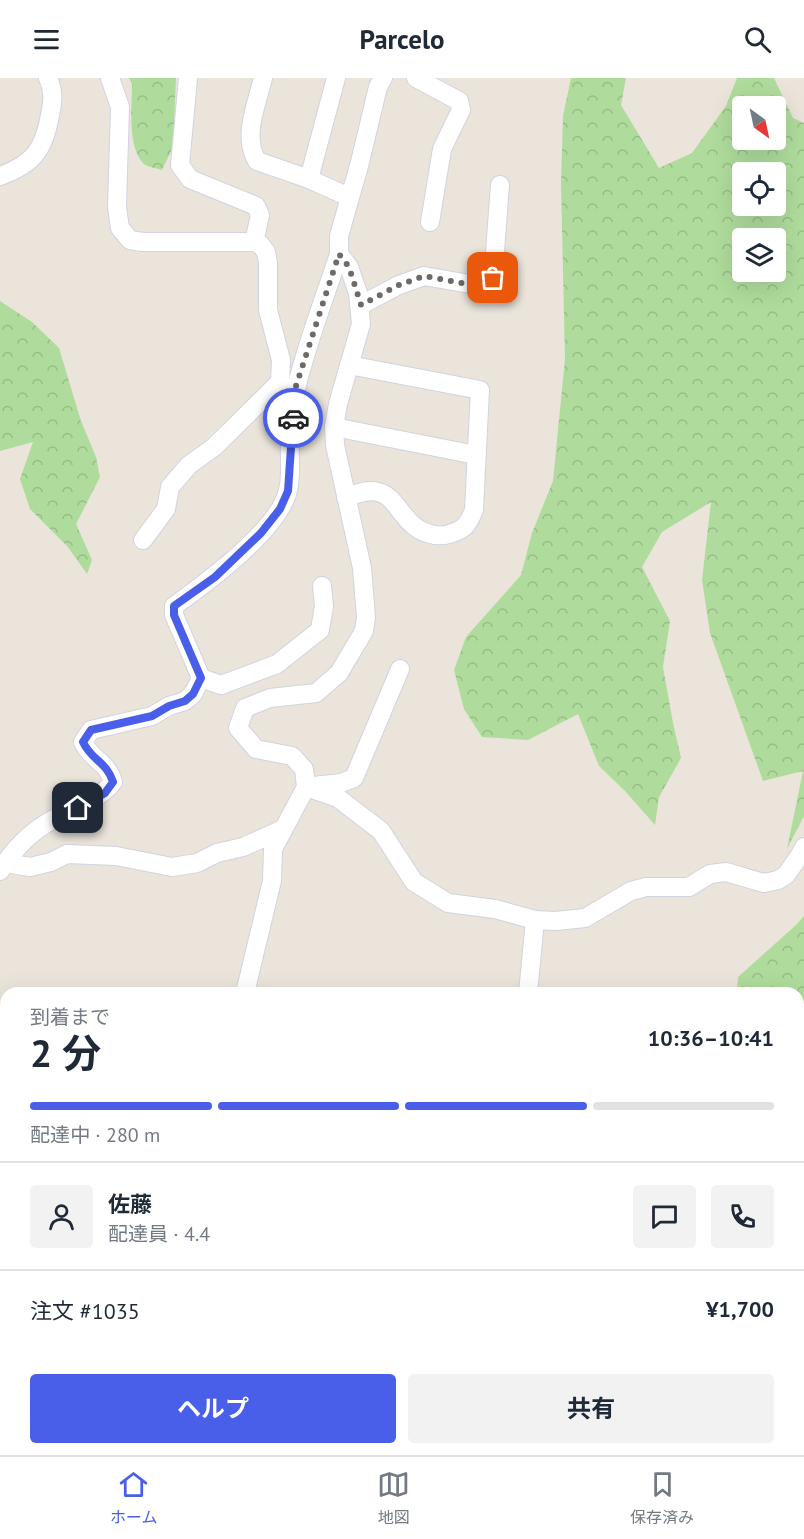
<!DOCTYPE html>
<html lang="ja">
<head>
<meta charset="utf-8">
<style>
	body { margin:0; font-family:"PT Sans","Noto Sans JP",sans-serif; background:#f2f2f3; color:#1f2937; height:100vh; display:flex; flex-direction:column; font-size:22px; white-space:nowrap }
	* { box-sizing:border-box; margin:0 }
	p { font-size:20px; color:#747a83 }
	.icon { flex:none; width:33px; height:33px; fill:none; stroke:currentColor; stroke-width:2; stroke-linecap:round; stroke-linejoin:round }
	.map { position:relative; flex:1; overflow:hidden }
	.panel { position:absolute; left:0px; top:909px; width:804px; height:468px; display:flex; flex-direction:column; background:#fff; border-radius:18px 18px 0 0; box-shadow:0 6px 24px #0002 }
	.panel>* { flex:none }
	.needle { width:39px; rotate:147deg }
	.fabs { position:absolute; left:732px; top:18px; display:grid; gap:12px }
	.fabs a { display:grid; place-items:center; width:54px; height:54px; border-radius:6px; background:#fff; box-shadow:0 6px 24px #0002; font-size:30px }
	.pin { position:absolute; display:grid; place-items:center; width:51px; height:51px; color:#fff; margin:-26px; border-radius:12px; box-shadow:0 3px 9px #0006 }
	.courier { position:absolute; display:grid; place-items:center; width:60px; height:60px; margin:-30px; border:4px solid #495ee9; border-radius:50%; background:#fff; color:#222; box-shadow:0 2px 8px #0007 }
	.overview em { font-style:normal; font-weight:700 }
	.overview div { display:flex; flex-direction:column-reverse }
	.overview { display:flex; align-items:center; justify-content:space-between; height:102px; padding:0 30px }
	h1 { font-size:39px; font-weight:700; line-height:45px }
	.bar { display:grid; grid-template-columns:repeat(4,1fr); gap:9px 6px; align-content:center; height:72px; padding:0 30px }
	.bar i { height:8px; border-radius:4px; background:#e0e1e3 }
	.bar .current { background:#495ee9 }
	.bar p { grid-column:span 4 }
	.line { display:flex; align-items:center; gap:15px; padding:0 30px; border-top:2px solid #e0e1e3 }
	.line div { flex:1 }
	.round { display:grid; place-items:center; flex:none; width:63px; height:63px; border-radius:6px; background:#f2f2f3 }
	.action { display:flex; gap:12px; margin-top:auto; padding:12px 30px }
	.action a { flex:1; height:69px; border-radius:6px; background:#495ee9; color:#fff; font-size:24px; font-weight:700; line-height:69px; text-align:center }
	.action a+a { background:#f2f2f3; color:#1f2937 }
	header { display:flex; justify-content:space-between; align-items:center; height:78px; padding:0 30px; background:#fff; font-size:27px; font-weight:700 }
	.menu { display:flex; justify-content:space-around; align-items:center; height:84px; border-top:2px solid #e0e1e3; background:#fff; font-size:16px; color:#747a83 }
	.menu a { display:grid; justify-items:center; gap:3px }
	.menu .current { color:#495ee9 }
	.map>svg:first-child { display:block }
	.forest { fill:url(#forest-crowns); fill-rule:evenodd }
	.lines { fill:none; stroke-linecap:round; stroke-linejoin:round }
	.minor-casing { stroke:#d1d3e0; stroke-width:20 }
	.highway-casing { stroke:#c3c3c3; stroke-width:28 }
	.minor { stroke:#fff; stroke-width:18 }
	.highway { stroke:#efa661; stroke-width:27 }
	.rail-casing { stroke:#9fa1b1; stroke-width:6 }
	.rail { stroke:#fff; stroke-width:4; stroke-dasharray:11; stroke-linecap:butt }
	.done { stroke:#6d6a67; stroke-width:6; stroke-dasharray:0 10.8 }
	.route { stroke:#495ee9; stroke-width:8 }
</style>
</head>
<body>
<header><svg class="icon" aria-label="menu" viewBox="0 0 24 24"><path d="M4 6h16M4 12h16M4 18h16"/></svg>Parcelo<svg class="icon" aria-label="search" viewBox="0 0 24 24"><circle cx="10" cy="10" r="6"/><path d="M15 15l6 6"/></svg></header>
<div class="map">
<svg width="804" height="1377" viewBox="0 0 804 1377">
	<defs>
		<pattern id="forest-crowns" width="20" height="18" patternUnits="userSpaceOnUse" patternTransform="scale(1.5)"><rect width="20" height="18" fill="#afdc9c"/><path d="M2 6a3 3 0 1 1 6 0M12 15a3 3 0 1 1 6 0" fill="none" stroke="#97bd86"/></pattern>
	</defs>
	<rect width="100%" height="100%" fill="#eae4db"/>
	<g class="forest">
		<path d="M 129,0 L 176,0 L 173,69 L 162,92 C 156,90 148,89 144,86 C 127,70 132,28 132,6 Z"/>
		<path d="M 571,0 L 626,0 L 621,27 L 659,90 L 692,75 L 726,28 L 737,0 L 774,0 L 793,40 L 804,45 L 804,738 L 787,771 L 803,693 L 763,703 L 710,555 L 702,502 L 711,424 L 662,454 L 642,489 L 670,543 L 663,589 L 673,645 L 681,680 L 659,719 L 655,747 L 625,713 L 599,688 L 578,636 L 528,662 L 482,659 L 464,631 L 454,592 L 466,559 L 521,497 L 532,455 L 553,403 L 565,281 L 561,106 L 563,38 ZM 776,28 L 776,62 L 742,62 L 742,28 ZM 776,94 L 776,128 L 742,128 L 742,94 ZM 742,160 L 776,160 L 776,194 L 742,194 Z"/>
		<path d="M 0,223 L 32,244 L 59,270 L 81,343 L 96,379 L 100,399 L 76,446 L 92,482 L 87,496 L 67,468 L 30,431 L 20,401 L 33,364 L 0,373 Z"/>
		<path d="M 804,838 L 804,1161 L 798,1157 L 798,915 L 737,915 L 738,899 L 796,847 Z"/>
	</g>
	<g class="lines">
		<g class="minor-casing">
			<g id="minor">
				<path d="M 110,0 L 120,29 L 117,129 L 120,150 L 130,162 L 143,164 L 254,164 L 260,166 L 266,174 L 268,185 L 268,232 L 281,282 L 280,304 L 214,369 L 189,387 L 170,409 L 166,431 L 143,462"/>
				<path d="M 188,0 L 180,87 L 190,101 L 256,128 L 260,137 L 254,164"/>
				<path d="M 263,0 C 257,26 242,58 257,83 L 309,101 L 349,119"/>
				<path d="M 416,0 L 459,23 L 461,32 L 442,71 L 430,144"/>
				<path d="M 0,98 C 34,86 44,71 50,37 C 53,23 54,13 48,0"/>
				<path d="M 309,101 L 336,0"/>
				<path d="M 361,227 L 399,207 L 424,198 L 487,209 L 493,200 L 500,107"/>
				<path d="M 334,349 L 476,377"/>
				<path d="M 346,419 C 356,416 368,411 378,414 C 400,419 402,452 435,457 C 441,457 444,458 449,456 C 464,452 468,447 474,432 L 480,312 L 349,287"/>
				<path d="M 322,508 L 324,528 L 320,552 L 277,586 L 221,607 L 201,600 L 174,537 L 174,528 C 206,505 280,451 288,412 C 292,396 289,381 290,366 C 290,347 292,325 297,307 C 308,262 325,219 339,176"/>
				<path d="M 314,708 L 341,705 L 354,700 L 400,591"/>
				<path d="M 306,709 L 338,720 L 381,753 L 414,804 L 448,825 L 495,831 L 535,842 L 556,843 L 585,840 L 631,813 L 646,809 L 689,809 L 710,796 L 726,794 L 764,805 L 778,802 L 786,797 L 800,777 L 804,769"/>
				<path d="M 5,785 L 30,789 L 51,784 L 67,776 L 116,778 L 172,789 L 197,785 L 217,775 L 243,769 L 283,751"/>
				<path d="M 0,793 C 13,772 31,753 54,741 C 75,730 97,724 113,704 C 107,683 91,682 83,664 L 91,652 L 152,638 L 169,628 L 185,623 L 193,616 L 201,600"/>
				<path d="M 245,915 L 272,803 L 273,771 L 306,709 L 304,691 L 292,678 L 256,671 L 238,650 L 245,630 L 270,620 L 316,615 L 339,595 L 364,553 L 366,539 L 362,490 L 335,367 L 334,349 L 338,326 L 361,246 L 358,215 L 349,189 L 339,176 L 339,158 L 359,88 L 378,9 L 383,0"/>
				<path d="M 528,915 L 535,842"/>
				<path d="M 0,1004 L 6,1005"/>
				<path d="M 0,1281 L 6,1277"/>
			</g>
		</g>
		<g class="highway-casing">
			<g id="highway">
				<path d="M 798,1296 L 804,1294"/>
				<path d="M 798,1327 L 804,1324"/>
				<path d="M 597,1377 L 617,1371"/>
				<path d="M 677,1377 L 693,1371"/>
			</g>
		</g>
		<use href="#minor" class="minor"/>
		<use href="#highway" class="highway"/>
		<g class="rail-casing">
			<g id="rail">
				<path d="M 798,1244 L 804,1241"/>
				<path d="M 798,1264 L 804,1261"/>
				<path d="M 224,1377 L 337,1371"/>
				<path d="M 436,1377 L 459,1371"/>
			</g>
		</g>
		<use href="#rail" class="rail"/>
	</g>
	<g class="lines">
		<path class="done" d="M 293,340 L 296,308 L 339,176 L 349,189 L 361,227 L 399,207 L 424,198 L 482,209 L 488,209 L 493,200"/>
		<path class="route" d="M 78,730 L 105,715 L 113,704 C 107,684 91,682 83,664 L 91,652 L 152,638 L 169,628 L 185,623 L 193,616 L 201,600 L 174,537 L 174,528 L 215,499 L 261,455 L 280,431 L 288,413 L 293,340"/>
	</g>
</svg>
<div class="fabs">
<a><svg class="needle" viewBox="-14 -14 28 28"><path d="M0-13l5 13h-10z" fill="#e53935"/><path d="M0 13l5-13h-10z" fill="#747a83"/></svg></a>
<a><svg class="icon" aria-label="locate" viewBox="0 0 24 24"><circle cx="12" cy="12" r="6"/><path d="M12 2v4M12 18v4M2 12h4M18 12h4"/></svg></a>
<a><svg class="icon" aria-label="layers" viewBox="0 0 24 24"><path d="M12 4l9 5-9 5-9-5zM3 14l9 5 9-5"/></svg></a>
</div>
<div class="pin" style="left:493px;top:200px;background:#ea580c"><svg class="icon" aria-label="bag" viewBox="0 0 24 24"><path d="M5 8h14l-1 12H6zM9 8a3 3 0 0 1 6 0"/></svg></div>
<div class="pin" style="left:78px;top:730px;background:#1f2937"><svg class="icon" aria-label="home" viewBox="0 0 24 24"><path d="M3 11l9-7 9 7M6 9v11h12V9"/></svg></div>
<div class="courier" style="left:293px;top:340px"><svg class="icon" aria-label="car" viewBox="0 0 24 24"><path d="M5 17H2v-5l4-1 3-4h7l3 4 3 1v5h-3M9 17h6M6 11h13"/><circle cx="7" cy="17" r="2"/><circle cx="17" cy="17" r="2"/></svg></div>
<section class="panel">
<div class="overview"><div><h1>2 分</h1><p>到着まで</p></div><em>10:36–10:41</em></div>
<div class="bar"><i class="current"></i><i class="current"></i><i class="current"></i><i></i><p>配達中 · 280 m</p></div>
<div class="line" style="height:108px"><a class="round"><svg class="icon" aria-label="person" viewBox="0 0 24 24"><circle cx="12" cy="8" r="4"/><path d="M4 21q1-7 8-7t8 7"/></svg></a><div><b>佐藤</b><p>配達員 · 4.4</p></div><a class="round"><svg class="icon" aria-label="chat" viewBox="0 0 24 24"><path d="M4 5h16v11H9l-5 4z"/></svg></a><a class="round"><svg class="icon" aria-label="phone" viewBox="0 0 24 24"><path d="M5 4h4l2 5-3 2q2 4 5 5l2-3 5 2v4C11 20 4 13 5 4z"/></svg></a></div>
<div class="line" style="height:78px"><div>注文 #1035</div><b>¥1,700</b></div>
<div class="action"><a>ヘルプ</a><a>共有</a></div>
</section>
</div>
<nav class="menu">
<a class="current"><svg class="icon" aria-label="home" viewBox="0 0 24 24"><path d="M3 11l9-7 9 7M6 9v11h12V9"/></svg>ホーム</a>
<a><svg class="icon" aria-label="map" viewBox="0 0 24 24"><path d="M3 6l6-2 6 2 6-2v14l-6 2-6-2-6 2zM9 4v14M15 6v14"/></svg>地図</a>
<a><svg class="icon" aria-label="saved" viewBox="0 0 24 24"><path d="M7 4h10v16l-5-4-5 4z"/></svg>保存済み</a>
</nav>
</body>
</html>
